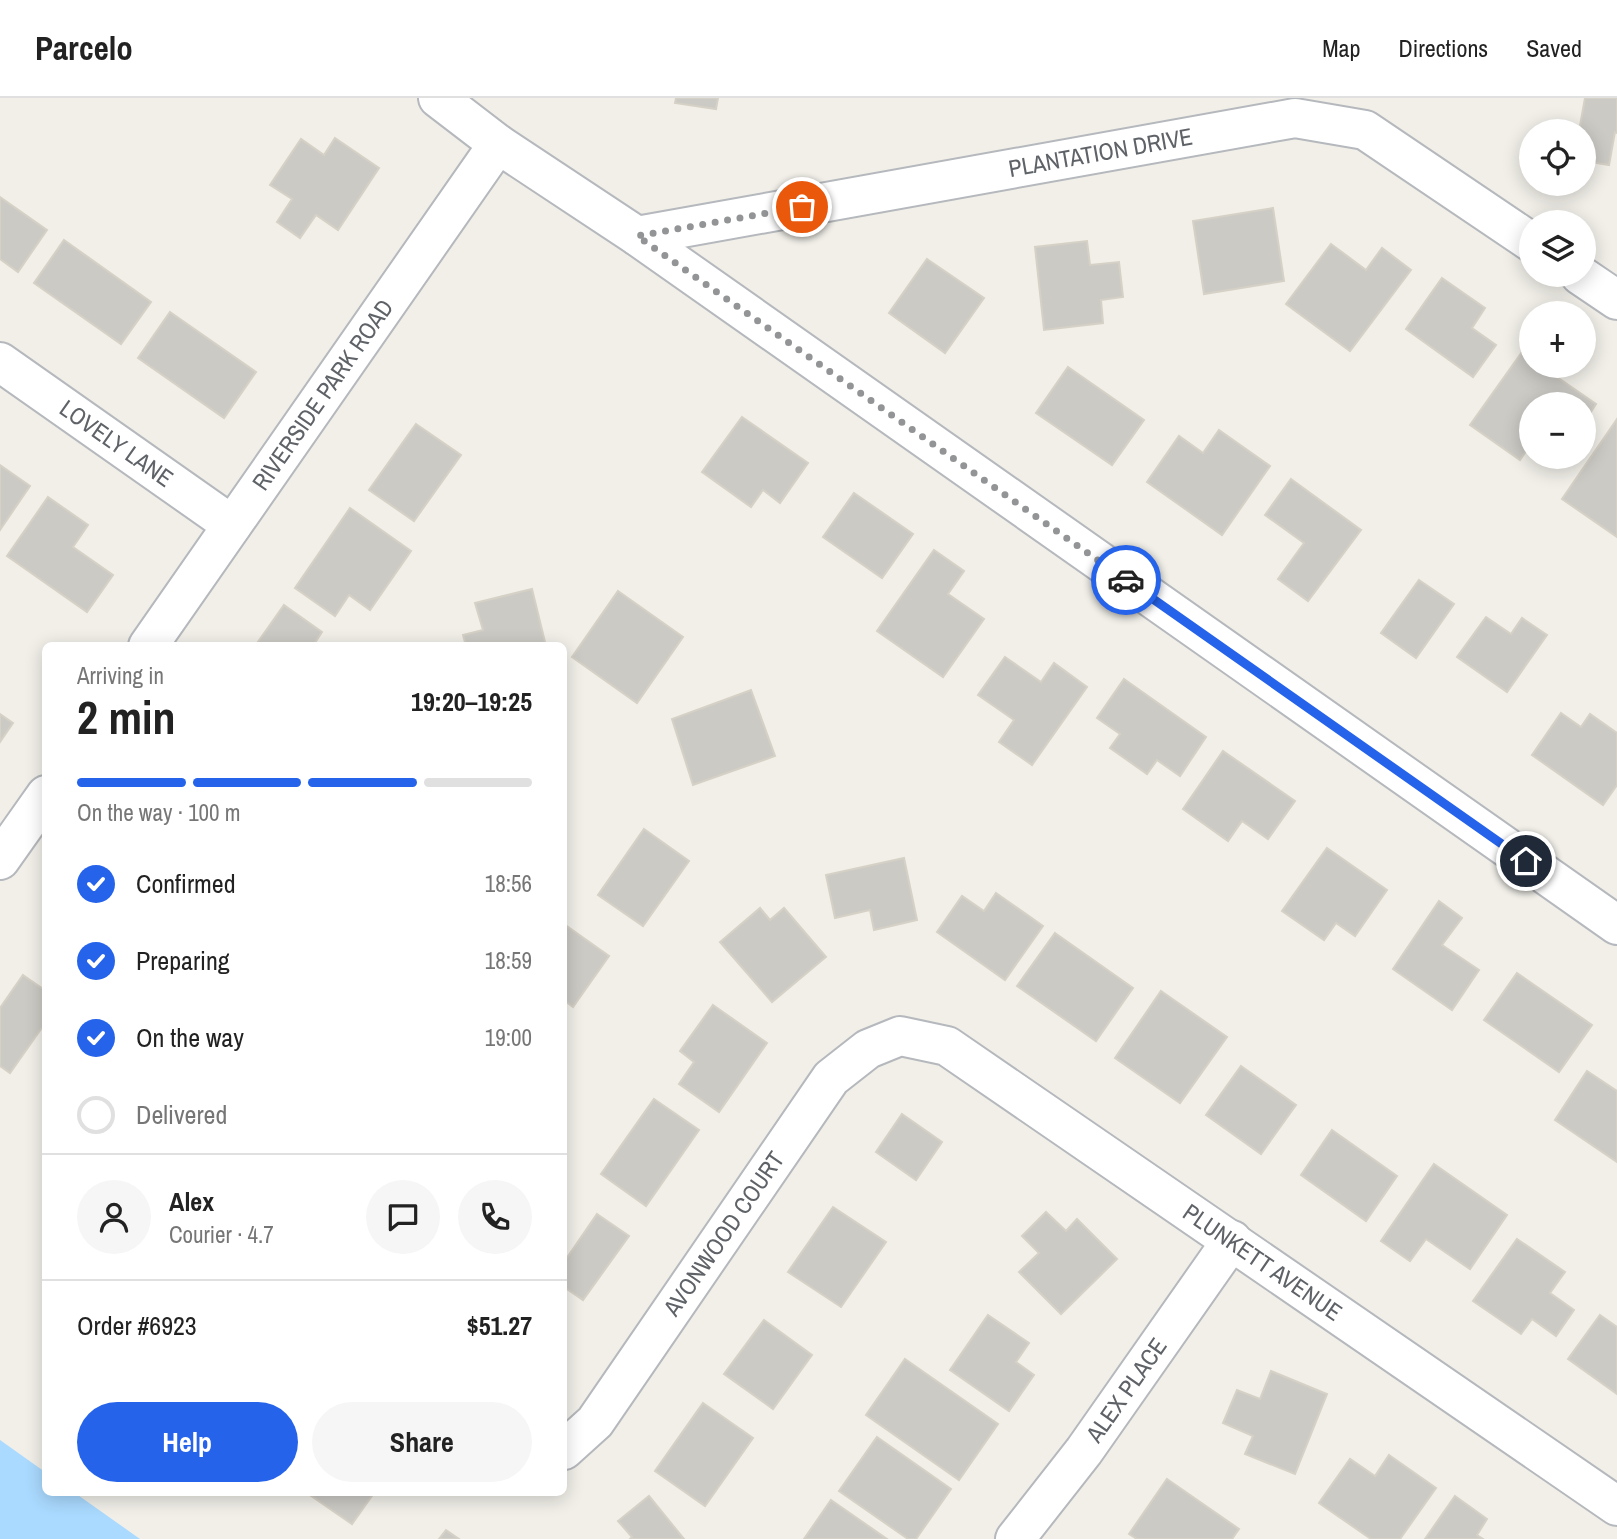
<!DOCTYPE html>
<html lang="en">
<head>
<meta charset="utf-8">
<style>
	body { margin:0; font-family:"Archivo Narrow",sans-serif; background:#f6f6f6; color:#222; height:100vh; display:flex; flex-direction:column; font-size:26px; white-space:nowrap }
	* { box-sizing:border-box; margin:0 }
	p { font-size:23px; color:#767676 }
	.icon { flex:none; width:38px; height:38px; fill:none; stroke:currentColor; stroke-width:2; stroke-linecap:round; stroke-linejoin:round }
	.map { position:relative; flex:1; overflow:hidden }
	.side { position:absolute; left:42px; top:544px; width:525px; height:854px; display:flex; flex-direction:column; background:#fff; border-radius:10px; box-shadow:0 4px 18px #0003 }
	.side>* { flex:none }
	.fabs { position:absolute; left:1519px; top:21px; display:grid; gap:14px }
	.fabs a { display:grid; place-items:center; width:77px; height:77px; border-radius:50%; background:#fff; box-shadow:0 4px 18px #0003; font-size:35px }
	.pin { position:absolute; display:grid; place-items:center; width:60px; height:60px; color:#fff; margin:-30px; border:4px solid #fff; border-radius:50%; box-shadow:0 2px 7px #0007 }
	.courier { position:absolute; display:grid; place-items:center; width:70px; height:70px; margin:-35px; border:5px solid #2563eb; border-radius:50%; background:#fff; color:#222; box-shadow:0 2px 9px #0007 }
	.overview em { font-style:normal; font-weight:800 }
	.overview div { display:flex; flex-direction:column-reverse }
	.overview { display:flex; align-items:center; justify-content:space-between; height:119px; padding:0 35px }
	h1 { font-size:46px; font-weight:800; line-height:52px }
	.bar { display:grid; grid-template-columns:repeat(4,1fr); gap:10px 7px; align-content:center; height:84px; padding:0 35px }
	.bar i { height:9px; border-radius:5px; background:#e0e0e0 }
	.bar .active { background:#2563eb }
	.bar p { grid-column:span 4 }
	.line { display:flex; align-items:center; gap:18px; padding:0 35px; border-top:2px solid #e0e0e0 }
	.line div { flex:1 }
	.round { display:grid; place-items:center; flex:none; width:74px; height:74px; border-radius:37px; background:#f6f6f6 }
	ol { padding:0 35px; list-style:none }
	li { display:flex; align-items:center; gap:21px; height:77px }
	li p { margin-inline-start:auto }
	li .icon { padding:7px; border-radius:50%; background:#2563eb; color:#fff; stroke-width:4 }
	li:last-child { color:#767676 }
	li i { width:38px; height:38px; border:4px solid #e0e0e0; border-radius:50% }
	.cta { display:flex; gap:14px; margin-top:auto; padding:14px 35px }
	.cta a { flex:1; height:80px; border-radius:42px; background:#2563eb; color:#fff; font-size:28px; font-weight:800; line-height:80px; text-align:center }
	.cta a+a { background:#f6f6f6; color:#222 }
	header { display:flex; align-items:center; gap:42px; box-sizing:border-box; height:98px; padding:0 35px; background:#fff; border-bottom:2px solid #e0e0e0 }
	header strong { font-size:33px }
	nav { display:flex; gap:38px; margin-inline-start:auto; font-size:24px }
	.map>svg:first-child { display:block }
	.water { fill:#aadaff }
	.building { fill:#cccac5; stroke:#d6d1c6; stroke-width:2 }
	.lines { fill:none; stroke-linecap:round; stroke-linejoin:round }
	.minor-casing { stroke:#b5b8bc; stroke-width:42 }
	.minor { stroke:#fff; stroke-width:38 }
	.done { stroke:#929495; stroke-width:7; stroke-dasharray:0 12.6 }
	.route { stroke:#2563eb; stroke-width:9 }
	.labels { text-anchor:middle; stroke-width:6; stroke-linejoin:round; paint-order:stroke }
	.street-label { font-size:24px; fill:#5f6368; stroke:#fff }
</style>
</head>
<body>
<header>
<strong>Parcelo</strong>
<nav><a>Map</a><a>Directions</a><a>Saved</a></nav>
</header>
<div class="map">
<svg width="1617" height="1441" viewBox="0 0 1617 1441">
	<rect width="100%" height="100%" fill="#f1efe8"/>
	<path class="water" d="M 0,1342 L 45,1374 L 46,1395 L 75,1395 L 140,1441 L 0,1441 Z"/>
	<g class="building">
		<path d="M 676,0 L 718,0 L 716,11 L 675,5 Z"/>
		<path d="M 1585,0 L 1617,0 L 1617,35 L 1615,34 L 1609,67 L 1584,63 L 1584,33 L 1579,33 Z"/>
		<path d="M 335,40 L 379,70 L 338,132 L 316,117 L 300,140 L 277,124 L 292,101 L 270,87 L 301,41 L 324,57 Z"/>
		<path d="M 0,99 L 47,132 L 18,174 L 0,161 Z"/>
		<path d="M 1273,110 L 1284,183 L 1204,196 L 1193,123 Z"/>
		<path d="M 64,142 L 151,204 L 121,246 L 34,185 Z"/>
		<path d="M 1087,143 L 1090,167 L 1119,164 L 1123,199 L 1101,202 L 1103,225 L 1044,232 L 1035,149 Z"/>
		<path d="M 1331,146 L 1366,172 L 1382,150 L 1411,172 L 1350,253 L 1286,206 Z"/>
		<path d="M 927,161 L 984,200 L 945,255 L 889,215 Z"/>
		<path d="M 1442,180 L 1485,210 L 1472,230 L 1496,247 L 1473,279 L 1406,231 Z"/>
		<path d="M 170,214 L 256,274 L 224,320 L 138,260 Z"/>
		<path d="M 1522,254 L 1531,261 L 1531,268 L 1541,268 L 1596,306 L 1584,325 L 1584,306 L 1531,306 L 1531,346 L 1520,362 L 1470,327 Z"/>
		<path d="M 1068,269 L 1144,322 L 1112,367 L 1036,315 Z"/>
		<path d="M 742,319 L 808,365 L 780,405 L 763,392 L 751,409 L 702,374 Z"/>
		<path d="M 1617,321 L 1617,439 L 1562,401 Z"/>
		<path d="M 416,326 L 461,357 L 414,423 L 369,392 Z"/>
		<path d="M 1219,332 L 1270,368 L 1222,437 L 1147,384 L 1179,338 L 1203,355 Z"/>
		<path d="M 0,367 L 30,388 L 0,432 Z"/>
		<path d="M 1291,381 L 1361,432 L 1308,503 L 1278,481 L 1304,445 L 1265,417 Z"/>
		<path d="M 854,395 L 913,436 L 882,480 L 823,439 Z"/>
		<path d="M 48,399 L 88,427 L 73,449 L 113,477 L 87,514 L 7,458 Z"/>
		<path d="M 350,410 L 411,453 L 370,512 L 349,497 L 335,518 L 295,490 Z"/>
		<path d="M 934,452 L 964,473 L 948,496 L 984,521 L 943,579 L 877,533 Z"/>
		<path d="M 1419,482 L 1454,506 L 1416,560 L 1381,535 Z"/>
		<path d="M 532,491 L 546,548 L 466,548 L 463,537 L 483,532 L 475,505 Z"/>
		<path d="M 618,493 L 683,539 L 637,605 L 572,559 Z"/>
		<path d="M 284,507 L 322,534 L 313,548 L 255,548 Z"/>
		<path d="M 1486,519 L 1511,536 L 1522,520 L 1547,537 L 1507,594 L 1457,559 Z"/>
		<path d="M 1005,559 L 1041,584 L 1054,565 L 1087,589 L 1032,667 L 999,644 L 1014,622 L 978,597 Z"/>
		<path d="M 1124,581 L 1206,639 L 1180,678 L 1157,662 L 1147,676 L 1110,650 L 1120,636 L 1097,620 Z"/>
		<path d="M 751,592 L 775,658 L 693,687 L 672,621 Z"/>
		<path d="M 1561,615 L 1581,629 L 1590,616 L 1617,635 L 1617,687 L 1603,707 L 1532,657 Z"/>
		<path d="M 0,616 L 13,625 L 0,644 Z"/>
		<path d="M 1223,653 L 1295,703 L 1268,741 L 1242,723 L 1228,743 L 1183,711 Z"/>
		<path d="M 644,731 L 689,763 L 643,828 L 598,797 Z"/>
		<path d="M 1327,750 L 1387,792 L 1355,838 L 1336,825 L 1324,842 L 1282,813 Z"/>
		<path d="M 904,760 L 917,822 L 874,832 L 870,812 L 835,820 L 826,777 Z"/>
		<path d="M 996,795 L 1043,828 L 1005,882 L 937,834 L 962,798 L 984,813 Z"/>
		<path d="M 1439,803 L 1462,820 L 1442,847 L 1479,872 L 1452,912 L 1393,871 Z"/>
		<path d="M 760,810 L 770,822 L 784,810 L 826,859 L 772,904 L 720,844 Z"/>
		<path d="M 564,826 L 609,858 L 573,909 L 564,902 Z"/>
		<path d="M 1055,835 L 1133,890 L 1096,943 L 1017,888 Z"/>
		<path d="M 1517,875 L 1592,927 L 1559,974 L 1484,922 Z"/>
		<path d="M 23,877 L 46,893 L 46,924 L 10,975 L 0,968 L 0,910 Z"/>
		<path d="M 1161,893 L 1227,939 L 1180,1005 L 1115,960 Z"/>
		<path d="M 713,907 L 767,945 L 719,1014 L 679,986 L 694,964 L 680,953 Z"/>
		<path d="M 1241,968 L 1296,1007 L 1261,1056 L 1206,1017 Z"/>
		<path d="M 1587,973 L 1617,993 L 1617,1064 L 1555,1022 Z"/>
		<path d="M 654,1001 L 699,1032 L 646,1108 L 601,1076 Z"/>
		<path d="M 902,1016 L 942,1044 L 916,1082 L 876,1054 Z"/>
		<path d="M 1332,1032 L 1397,1078 L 1366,1123 L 1301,1077 Z"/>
		<path d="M 1434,1066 L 1507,1117 L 1470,1171 L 1426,1141 L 1410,1163 L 1381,1143 Z"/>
		<path d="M 833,1109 L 886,1144 L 841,1209 L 788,1174 Z"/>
		<path d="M 1046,1114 L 1066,1133 L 1077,1121 L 1117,1161 L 1061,1216 L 1019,1174 L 1039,1155 L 1022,1138 Z"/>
		<path d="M 597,1116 L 629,1138 L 583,1202 L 564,1189 L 564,1164 Z"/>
		<path d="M 1517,1141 L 1565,1174 L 1550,1195 L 1574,1212 L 1556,1238 L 1532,1221 L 1521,1236 L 1473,1203 Z"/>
		<path d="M 988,1217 L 1029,1245 L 1016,1264 L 1034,1277 L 1009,1313 L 950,1272 Z"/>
		<path d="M 1600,1217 L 1617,1229 L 1617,1296 L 1568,1261 Z"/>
		<path d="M 764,1222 L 812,1257 L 773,1311 L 724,1276 Z"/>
		<path d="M 905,1261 L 998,1326 L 959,1382 L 866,1317 Z"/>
		<path d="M 1271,1273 L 1327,1296 L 1295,1376 L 1245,1356 L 1253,1338 L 1223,1325 L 1237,1292 L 1260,1301 Z"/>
		<path d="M 703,1305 L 753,1340 L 705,1408 L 655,1373 Z"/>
		<path d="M 877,1339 L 951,1391 L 916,1441 L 908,1441 L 839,1393 Z"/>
		<path d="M 1389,1357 L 1436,1390 L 1400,1441 L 1371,1441 L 1319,1405 L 1350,1361 L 1375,1378 Z"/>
		<path d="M 1167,1381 L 1239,1431 L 1232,1441 L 1137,1441 L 1129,1436 Z"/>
		<path d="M 307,1395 L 374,1395 L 352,1426 Z"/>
		<path d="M 649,1398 L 684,1441 L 630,1441 L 632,1439 L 618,1423 Z"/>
		<path d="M 1455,1398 L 1487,1421 L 1477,1437 L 1483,1441 L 1425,1441 Z"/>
		<path d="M 831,1402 L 887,1441 L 804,1441 Z"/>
		<path d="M 446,1432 L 459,1441 L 439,1441 Z"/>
	</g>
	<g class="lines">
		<g class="minor-casing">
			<g id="minor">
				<path d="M 438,0 L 498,46 L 637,138 L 1617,827"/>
				<path id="s1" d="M 637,138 L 1295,20 L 1365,32 L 1531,144"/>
				<path d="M 1580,177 L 1617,202"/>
				<path id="s2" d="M 0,264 L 232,427"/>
				<path id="s3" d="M 148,548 L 498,46"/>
				<path d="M 0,762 L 46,697"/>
				<path id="s4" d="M 564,1352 L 595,1324 L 831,980 L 868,951 L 900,938 L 947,948 L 1617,1408"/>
				<path id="s5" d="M 1015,1441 L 1084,1353 L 1232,1142"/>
			</g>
		</g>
		<use href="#minor" class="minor"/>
	</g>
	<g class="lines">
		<path class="done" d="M 802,109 L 637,138 L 1126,482"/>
		<path class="route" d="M 1126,482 L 1526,763"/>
	</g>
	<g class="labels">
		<g class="street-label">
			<text dy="8" stroke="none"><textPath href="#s1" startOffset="471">PLANTATION DRIVE</textPath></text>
			<text dy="8" stroke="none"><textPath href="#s3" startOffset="306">RIVERSIDE PARK ROAD</textPath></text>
			<text dy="8" stroke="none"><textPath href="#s2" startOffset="142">LOVELY LANE</textPath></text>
			<text dy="8" stroke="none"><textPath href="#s4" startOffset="270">AVONWOOD COURT</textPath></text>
			<text dy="8" stroke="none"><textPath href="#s4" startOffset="971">PLUNKETT AVENUE</textPath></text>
			<text dy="8" stroke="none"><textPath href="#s5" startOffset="186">ALEX PLACE</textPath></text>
		</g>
	</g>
</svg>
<div class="fabs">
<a><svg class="icon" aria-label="locate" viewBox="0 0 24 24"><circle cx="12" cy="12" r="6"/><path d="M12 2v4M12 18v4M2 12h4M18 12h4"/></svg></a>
<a><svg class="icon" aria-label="layers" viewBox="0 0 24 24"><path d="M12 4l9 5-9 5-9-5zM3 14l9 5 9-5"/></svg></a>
<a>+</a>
<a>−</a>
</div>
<div class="pin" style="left:802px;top:109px;background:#ea580c"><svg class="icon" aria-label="bag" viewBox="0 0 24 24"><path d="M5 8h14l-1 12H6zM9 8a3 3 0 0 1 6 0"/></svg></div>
<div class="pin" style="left:1526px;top:763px;background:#1f2937"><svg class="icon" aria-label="home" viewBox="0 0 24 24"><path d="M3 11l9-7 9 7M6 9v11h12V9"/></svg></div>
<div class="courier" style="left:1126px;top:482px"><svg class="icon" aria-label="car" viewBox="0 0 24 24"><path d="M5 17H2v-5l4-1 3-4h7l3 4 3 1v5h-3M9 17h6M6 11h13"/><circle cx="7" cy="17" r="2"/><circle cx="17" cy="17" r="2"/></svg></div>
<section class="side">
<div class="overview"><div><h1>2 min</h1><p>Arriving in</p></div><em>19:20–19:25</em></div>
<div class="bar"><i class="active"></i><i class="active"></i><i class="active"></i><i></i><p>On the way · 100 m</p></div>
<ol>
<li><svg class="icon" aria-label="check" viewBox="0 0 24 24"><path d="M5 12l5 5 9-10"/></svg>Confirmed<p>18:56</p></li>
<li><svg class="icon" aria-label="check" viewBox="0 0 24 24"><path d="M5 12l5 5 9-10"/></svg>Preparing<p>18:59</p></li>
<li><svg class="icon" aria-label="check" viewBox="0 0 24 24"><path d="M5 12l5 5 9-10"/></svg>On the way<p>19:00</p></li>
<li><i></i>Delivered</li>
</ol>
<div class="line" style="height:126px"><a class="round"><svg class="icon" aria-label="person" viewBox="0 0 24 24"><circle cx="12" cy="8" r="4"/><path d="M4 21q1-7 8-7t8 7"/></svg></a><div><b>Alex</b><p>Courier · 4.7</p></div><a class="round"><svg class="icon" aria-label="chat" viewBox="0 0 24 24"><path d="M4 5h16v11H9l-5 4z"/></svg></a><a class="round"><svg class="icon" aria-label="phone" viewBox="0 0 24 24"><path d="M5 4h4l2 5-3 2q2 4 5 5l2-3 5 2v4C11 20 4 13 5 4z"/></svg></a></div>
<div class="line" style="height:91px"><div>Order #6923</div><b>$51.27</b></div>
<div class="cta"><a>Help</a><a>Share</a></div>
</section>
</div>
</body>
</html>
